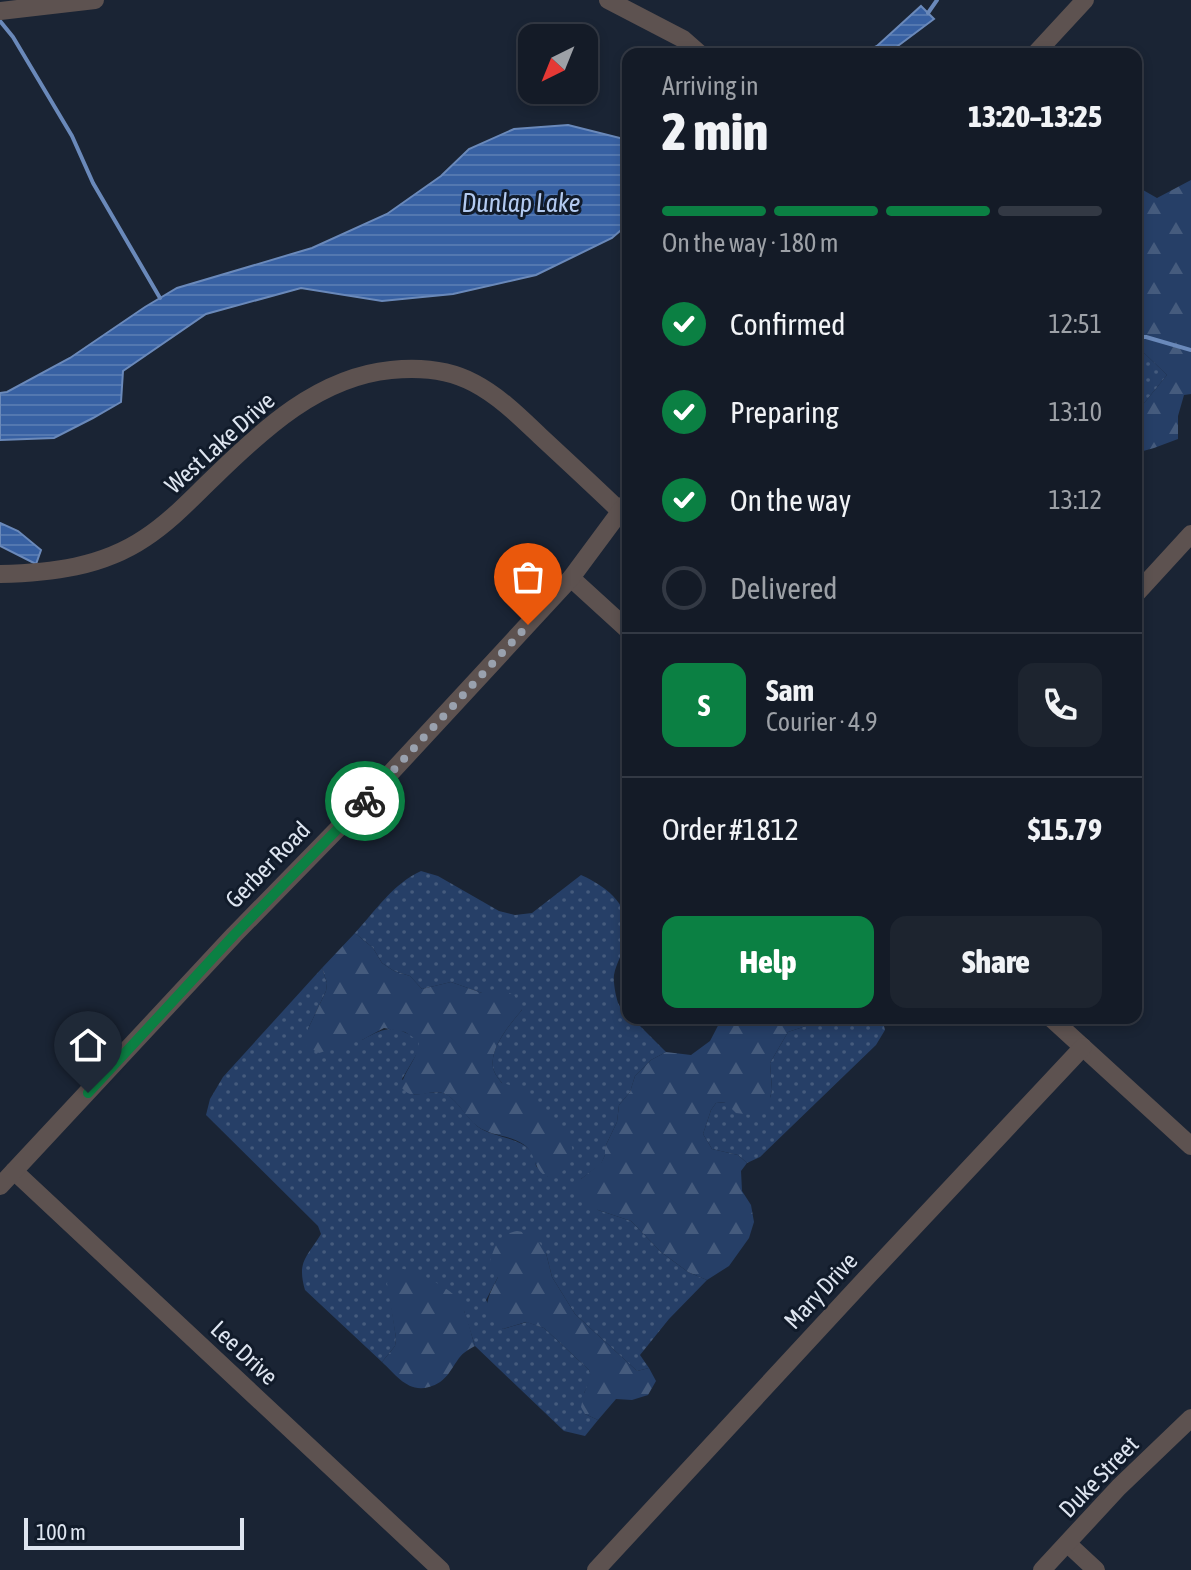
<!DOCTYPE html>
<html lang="en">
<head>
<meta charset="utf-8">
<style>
	body { margin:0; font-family:"Asap Condensed",sans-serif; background:#1d242f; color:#f1f3f6; height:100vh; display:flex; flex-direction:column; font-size:30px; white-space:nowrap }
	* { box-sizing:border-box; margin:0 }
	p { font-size:26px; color:#9da1a7 }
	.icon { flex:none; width:44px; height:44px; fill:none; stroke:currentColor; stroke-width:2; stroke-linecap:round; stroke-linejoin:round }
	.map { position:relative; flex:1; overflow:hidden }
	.details { position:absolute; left:622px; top:48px; width:520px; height:976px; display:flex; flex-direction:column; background:#141b27; border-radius:16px; box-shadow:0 4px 12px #0003,0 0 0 2px #333944 }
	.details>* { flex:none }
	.needle { width:52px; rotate:223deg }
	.fabs { position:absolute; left:518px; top:24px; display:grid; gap:16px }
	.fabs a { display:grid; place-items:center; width:80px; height:80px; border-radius:16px; background:#141b27; box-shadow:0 4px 12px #0003,0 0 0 2px #333944; font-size:40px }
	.scale { position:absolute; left:24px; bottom:20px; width:220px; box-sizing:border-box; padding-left:8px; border:4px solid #dee5f0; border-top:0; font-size:22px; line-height:28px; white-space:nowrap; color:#dee5f0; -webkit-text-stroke:6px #111b2a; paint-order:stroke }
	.pin { position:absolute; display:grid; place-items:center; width:68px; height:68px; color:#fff; margin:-82px -34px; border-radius:50% 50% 50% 0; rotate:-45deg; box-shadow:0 0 8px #0007 }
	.pin .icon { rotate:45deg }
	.courier { position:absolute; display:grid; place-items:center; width:80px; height:80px; margin:-40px; border:6px solid #0b8043; border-radius:50%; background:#fff; color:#222; box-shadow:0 2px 10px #0007 }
	.headline em { font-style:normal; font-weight:800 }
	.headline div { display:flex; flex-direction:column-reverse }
	.headline { display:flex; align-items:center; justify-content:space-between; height:136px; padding:0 40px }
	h1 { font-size:52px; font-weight:800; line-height:60px }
	.bar { display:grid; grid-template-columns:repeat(4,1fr); gap:12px 8px; align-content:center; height:96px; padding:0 40px }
	.bar i { height:10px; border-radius:6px; background:#333944 }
	.bar .on { background:#0b8043 }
	.bar p { grid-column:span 4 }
	.line { display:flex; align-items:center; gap:20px; padding:0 40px; border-top:2px solid #333944 }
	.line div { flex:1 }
	.round { display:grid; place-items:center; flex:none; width:84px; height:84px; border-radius:16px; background:#1d242f }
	ol { padding:0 40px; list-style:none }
	li { display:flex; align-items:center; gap:24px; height:88px }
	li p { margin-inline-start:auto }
	li .icon { padding:8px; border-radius:50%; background:#0b8043; color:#fff; stroke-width:4 }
	li:last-child { color:#9da1a7 }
	li i { width:44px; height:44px; border:4px solid #333944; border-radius:50% }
	.button { display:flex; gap:16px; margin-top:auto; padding:16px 40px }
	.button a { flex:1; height:92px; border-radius:16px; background:#0b8043; color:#fff; font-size:32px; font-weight:800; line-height:92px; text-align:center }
	.button a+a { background:#1d242f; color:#f1f3f6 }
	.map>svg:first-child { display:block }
	.grass { fill:url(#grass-dots) }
	.forest { fill:url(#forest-firs) }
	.water { fill:url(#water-rules); stroke:#6a89ba; stroke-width:2 }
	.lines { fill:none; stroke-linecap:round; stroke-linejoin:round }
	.stream { stroke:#6a89ba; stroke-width:4 }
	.minor { stroke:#5d5250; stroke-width:18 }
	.done { stroke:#99a1ae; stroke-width:8; stroke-dasharray:0 14.4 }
	.route { stroke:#0b8043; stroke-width:10 }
	.labels { text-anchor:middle; stroke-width:6; stroke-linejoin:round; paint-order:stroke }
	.street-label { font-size:24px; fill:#dee5f0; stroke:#111b2a }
	.water-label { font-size:26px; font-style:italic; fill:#b3caf0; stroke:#111b2a }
</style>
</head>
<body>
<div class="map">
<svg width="1191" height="1570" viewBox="0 0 1191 1570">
	<defs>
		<pattern id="grass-dots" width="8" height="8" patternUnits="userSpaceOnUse" patternTransform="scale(2)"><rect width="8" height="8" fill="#263f67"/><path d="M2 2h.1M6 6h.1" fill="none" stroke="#455b7d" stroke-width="1.8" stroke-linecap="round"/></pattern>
		<pattern id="forest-firs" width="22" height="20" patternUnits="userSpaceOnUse" patternTransform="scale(2)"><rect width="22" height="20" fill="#263f67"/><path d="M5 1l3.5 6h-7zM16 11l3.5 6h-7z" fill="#455b7d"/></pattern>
		<pattern id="water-rules" width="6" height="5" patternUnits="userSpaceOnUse" patternTransform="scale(2)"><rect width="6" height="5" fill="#3861a3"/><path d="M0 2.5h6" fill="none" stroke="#5478b0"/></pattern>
	</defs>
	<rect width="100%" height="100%" fill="#1a2434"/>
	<g class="grass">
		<path d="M 1136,348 L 1140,349 L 1167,375 L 1136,413 Z"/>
		<path d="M 421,871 L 438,876 L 499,911 L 515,915 L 532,913 L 581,875 C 608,887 633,907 626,940 C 624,952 616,963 614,975 C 613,982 616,999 619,1005 C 621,1009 625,1011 628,1014 L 628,1018 L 632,1018 L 666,1052 L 651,1060 L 635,1076 L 630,1092 L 619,1105 L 617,1122 L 605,1147 L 605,1155 L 601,1164 L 581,1179 L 598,1210 L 631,1221 L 661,1252 L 688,1272 L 707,1280 L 669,1319 L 640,1355 L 649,1368 L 637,1371 L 575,1314 L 552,1277 L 546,1253 L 498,1277 L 486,1300 L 503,1329 L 527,1322 L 544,1328 L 589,1370 L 592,1378 L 584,1393 L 585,1414 L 598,1420 L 585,1436 L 564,1431 L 475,1346 L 464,1311 L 388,1283 L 396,1338 L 395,1346 L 382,1362 L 305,1290 C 297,1262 306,1258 321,1234 L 318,1226 L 206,1115 L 210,1099 L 223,1077 L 322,968 L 327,983 L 326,991 L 308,1029 L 362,1040 C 388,1026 394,1025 419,1040 L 419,1050 L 402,1079 L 414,1095 C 424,1094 437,1090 446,1094 C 458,1101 466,1117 477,1126 C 496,1141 534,1135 536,1166 L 548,1177 L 502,1083 C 499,1079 496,1076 494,1071 C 487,1051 509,1025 522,1010 L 482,993 L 451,982 L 422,989 L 410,976 L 394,971 L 382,963 L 373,948 L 355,933 C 375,911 394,883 421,871 Z"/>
		<path d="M 830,1018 L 882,1018 L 885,1030 L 876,1045 L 760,1157 L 747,1163 L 738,1155 L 712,1149 L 703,1134 L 711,1110 L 716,1103 L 770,1098 L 772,1090 L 770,1063 L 788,1032 Z"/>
	</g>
	<g class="forest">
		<path d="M 1191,180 L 1191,394 L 1184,395 L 1178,416 L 1178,439 L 1154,448 L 1136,453 L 1136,413 L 1167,375 L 1140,349 L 1136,348 L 1136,186 L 1157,198 Z"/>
		<path d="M 355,933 L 373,948 L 382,963 L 394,971 L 410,976 L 422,989 L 451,982 L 482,993 L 498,988 L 514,995 L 522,1010 C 509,1025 487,1051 494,1071 C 496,1076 499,1079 502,1083 C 524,1086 567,1125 572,1147 C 574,1156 567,1164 563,1171 L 548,1177 C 532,1170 537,1153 523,1144 C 510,1135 490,1136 477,1126 C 466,1118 459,1102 447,1095 C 431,1085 415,1105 401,1087 C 404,1070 419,1058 419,1041 L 405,1032 L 384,1028 L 362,1040 L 319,1053 L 305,1045 L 308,1029 L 326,991 L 327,983 L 322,968 Z"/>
		<path d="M 722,1018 L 830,1018 L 788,1032 L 770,1063 L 772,1090 L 770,1098 L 759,1111 L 752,1115 L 736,1113 L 725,1102 L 716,1103 L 711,1110 L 703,1134 L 712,1149 L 738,1155 L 747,1163 L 741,1171 L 742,1191 L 751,1205 L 754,1222 L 749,1238 L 729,1266 L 707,1280 L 688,1272 L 661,1252 L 631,1221 L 598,1210 L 582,1201 L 577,1194 L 577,1186 L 581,1179 L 601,1163 L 605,1155 L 605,1147 L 617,1122 L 619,1105 L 630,1092 L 635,1076 L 651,1060 L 666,1052 L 691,1055 L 710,1041 Z"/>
		<path d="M 517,1231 L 534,1234 L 546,1253 L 552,1277 L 575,1314 L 637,1371 L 649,1368 L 656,1381 L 648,1395 L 632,1400 L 616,1399 L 598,1420 L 585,1414 L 581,1407 L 584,1393 L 591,1378 L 589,1370 L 544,1328 L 526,1322 L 503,1329 C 480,1309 486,1301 498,1277 L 490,1261 C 495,1245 499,1235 517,1231 Z"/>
		<path d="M 395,1268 C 411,1268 446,1285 457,1298 C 467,1311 470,1331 475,1346 C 459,1354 459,1359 449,1373 C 444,1380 437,1385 429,1387 C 408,1393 396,1375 382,1362 L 395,1346 L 396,1338 L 387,1283 Z"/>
	</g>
	<g class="water">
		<path d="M 921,6 L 934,19 L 887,54 L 860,54 L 877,46 Z"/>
		<path d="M 568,125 L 628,140 L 628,224 L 612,238 L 536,275 L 453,294 L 382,301 L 301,288 L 206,314 L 123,371 L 121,402 L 93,418 L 54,438 L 0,440 L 0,393 L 7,392 L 70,358 L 145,307 L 177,288 L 312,248 L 387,214 L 441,176 L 469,149 L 514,129 Z"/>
		<path d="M 0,523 L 18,531 L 41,550 L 36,564 L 0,546 Z"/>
	</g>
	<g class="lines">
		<g class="stream">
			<path d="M 928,13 L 937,0"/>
			<path d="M 0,21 L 13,37 L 72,136 L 93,183 L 160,298"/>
			<path d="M 1136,337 L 1146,337 L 1191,350"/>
		</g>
		<g class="minor">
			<path d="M 608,0 L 683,39 L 700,54"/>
			<path d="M 0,11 L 95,0"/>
			<path d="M 1035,54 L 1085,0"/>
			<path d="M 0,574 C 51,573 102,567 145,538 C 171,521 191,499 213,478 C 263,429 319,377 391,370 C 420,367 448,369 474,383 C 499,396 520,417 540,436 C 567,461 594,486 620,511"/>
			<path d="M 571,578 L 628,630"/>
			<path d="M 1136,594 L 1191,534"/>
			<path d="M 1051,1018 L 1191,1146"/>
			<path d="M 14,1171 L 441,1570"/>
			<path d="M 0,1186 L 234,935 L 361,805 L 571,578 L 628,501"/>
			<path d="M 1068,1544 L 1096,1570"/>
			<path d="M 596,1570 L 869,1275 L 1083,1047"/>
			<path d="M 1042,1570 L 1119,1487 L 1191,1418"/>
		</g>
	</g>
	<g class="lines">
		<path class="done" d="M 365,801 L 528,625"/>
		<path class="route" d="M 88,1093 L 234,935 L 365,801"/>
	</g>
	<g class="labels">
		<g class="street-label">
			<text transform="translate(220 443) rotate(-42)" y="8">West Lake Drive</text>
			<text transform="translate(268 865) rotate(-46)" y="8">Gerber Road</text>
			<text transform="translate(821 1291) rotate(-47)" y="8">Mary Drive</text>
			<text transform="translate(244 1353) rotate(43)" y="8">Lee Drive</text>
			<text transform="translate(1099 1477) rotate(-46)" y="8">Duke Street</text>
		</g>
		<g class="water-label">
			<text x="521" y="212">Dunlap Lake</text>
		</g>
	</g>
</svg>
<div class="fabs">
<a><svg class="needle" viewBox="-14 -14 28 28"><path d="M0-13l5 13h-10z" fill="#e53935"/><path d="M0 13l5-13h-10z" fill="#9da1a7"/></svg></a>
</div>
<div class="scale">100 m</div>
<div class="pin" style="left:528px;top:625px;background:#ea580c"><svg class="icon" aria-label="bag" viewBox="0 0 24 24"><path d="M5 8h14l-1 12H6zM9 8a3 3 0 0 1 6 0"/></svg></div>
<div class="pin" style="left:88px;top:1093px;background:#1f2937"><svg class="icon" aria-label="home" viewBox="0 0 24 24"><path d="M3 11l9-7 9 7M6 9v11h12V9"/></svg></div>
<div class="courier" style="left:365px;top:801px"><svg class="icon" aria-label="bike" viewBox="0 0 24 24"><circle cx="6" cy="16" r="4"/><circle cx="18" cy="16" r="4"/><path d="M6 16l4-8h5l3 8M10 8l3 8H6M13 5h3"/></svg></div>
<section class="details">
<div class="headline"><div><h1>2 min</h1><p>Arriving in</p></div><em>13:20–13:25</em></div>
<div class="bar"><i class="on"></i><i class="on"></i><i class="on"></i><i></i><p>On the way · 180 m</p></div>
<ol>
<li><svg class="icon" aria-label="check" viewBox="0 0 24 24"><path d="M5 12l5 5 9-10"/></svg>Confirmed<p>12:51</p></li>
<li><svg class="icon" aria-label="check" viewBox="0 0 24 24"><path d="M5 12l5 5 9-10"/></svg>Preparing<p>13:10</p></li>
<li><svg class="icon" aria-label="check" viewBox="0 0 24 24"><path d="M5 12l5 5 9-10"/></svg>On the way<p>13:12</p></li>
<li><i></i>Delivered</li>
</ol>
<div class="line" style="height:144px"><b class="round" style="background:#0b8043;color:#fff">S</b><div><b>Sam</b><p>Courier · 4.9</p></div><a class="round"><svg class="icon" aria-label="phone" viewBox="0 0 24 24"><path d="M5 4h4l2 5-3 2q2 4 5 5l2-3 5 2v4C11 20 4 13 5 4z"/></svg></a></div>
<div class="line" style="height:104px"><div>Order #1812</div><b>$15.79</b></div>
<div class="button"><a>Help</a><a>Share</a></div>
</section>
</div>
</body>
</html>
